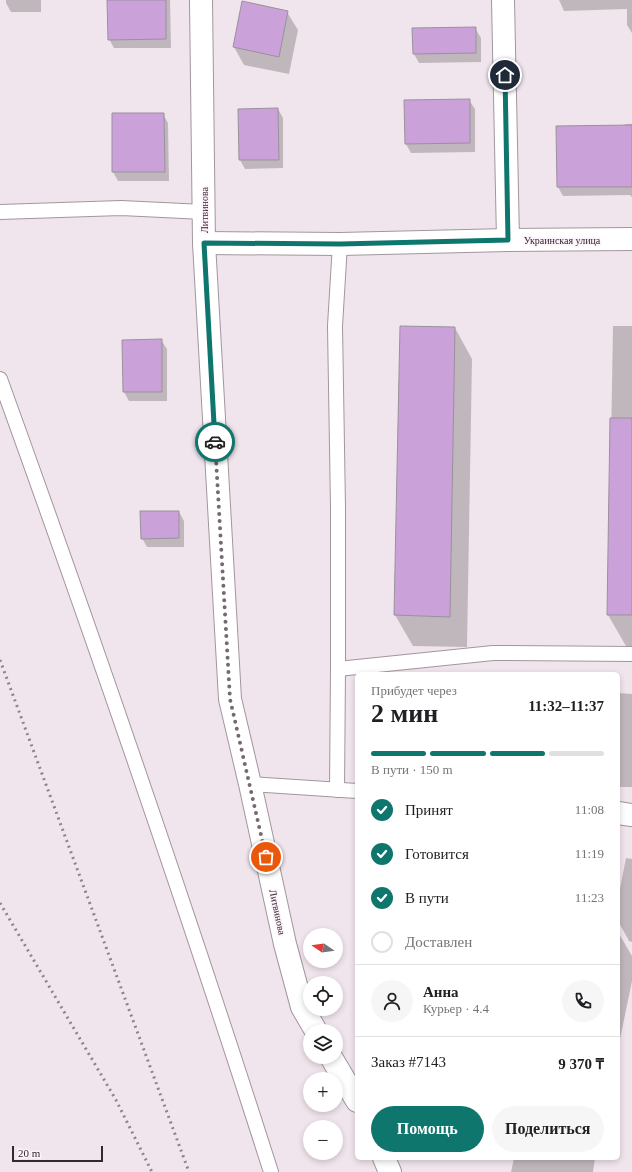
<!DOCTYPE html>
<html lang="ru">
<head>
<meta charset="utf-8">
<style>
	body { margin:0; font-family:Georgia,serif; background:#f6f6f6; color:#202124; height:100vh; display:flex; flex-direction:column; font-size:15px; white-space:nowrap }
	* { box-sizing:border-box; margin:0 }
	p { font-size:13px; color:#757577 }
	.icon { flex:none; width:22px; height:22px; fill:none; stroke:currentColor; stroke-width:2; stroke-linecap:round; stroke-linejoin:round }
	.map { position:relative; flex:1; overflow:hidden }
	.side { position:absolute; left:355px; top:672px; width:265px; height:488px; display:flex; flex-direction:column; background:#fff; border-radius:6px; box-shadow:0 2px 6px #0003 }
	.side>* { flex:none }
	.needle { width:26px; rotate:283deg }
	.buttons { position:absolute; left:303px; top:928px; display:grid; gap:8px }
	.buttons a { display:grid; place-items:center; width:40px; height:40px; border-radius:50%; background:#fff; box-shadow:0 2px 6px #0003; font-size:20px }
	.scale { position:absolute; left:12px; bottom:10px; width:91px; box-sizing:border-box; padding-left:4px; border:2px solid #2f2a2e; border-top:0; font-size:11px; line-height:14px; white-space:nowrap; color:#2f2a2e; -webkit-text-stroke:3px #fff2fb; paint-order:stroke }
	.pin { position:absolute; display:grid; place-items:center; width:34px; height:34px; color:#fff; margin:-17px; border:2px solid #fff; border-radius:50%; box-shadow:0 1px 4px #0007 }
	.courier { position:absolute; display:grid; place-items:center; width:40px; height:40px; margin:-20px; border:3px solid #0f766e; border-radius:50%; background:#fff; color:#222; box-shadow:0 1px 5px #0007 }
	.headline em { font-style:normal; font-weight:800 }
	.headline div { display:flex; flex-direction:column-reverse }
	.headline { display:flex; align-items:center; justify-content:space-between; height:68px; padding:0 16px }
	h1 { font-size:26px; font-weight:800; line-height:30px }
	.bar { display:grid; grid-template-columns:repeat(4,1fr); gap:6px 4px; align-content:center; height:48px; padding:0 16px }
	.bar i { height:5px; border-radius:3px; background:#e0e0e0 }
	.bar .selected { background:#0f766e }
	.bar p { grid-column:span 4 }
	.line { display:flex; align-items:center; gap:10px; padding:0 16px; border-top:1px solid #e0e0e0 }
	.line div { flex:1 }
	.round { display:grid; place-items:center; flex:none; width:42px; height:42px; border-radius:21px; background:#f6f6f6 }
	ol { padding:0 16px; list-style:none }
	li { display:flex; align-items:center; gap:12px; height:44px }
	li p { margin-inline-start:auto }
	li .icon { padding:4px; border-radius:50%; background:#0f766e; color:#fff; stroke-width:4 }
	li:last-child { color:#757577 }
	li i { width:22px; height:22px; border:2px solid #e0e0e0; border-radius:50% }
	.cta { display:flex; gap:8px; margin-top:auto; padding:8px 16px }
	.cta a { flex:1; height:46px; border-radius:24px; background:#0f766e; color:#fff; font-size:16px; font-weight:800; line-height:46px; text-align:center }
	.cta a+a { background:#f6f6f6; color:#202124 }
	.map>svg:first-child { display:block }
	.shadow { fill:#0003 }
	.building { fill:#cba1da; stroke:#99919b }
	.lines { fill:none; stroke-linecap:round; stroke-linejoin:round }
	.service-casing { stroke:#a2969e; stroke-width:16 }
	.minor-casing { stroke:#a2969e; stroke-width:24 }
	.service { stroke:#fff; stroke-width:14 }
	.minor { stroke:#fff; stroke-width:22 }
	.rail { stroke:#8d858b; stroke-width:3; stroke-dasharray:2 4; stroke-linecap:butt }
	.done { stroke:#736b71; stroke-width:4; stroke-dasharray:0 7.2 }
	.route { stroke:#0f766e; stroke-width:5 }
	.labels { text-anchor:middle; stroke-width:3; stroke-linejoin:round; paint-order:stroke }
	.street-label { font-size:10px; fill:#2f2a2e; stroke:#fff2fb }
</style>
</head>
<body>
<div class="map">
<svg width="632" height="1172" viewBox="0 0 632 1172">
	<rect width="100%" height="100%" fill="#f1e5ed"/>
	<g class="shadow">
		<path d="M 6,0 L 41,0 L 41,12 L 11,12 L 6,3 Z"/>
		<path d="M 108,0 L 170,0 L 171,48 L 114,48 L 109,39 Z"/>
		<path d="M 559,0 L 632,0 L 632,33 L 627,25 L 627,9 L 564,11 Z"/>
		<path d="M 243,3 L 287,12 L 298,30 L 289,74 L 244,65 L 234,47 Z"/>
		<path d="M 475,28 L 481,38 L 481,62 L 419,63 L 414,54 Z"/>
		<path d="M 469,100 L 475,109 L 475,152 L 411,153 L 406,144 Z"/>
		<path d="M 278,109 L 283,118 L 283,168 L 245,169 L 240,160 Z"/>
		<path d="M 113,114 L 163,114 L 168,123 L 169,181 L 118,181 L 113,172 Z"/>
		<path d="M 625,124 L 632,124 L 632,197 L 630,195 L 563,196 L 558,187 L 625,126 Z"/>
		<path d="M 613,326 L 632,326 L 632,646 L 626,646 L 608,615 Z"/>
		<path d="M 401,327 L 455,328 L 472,359 L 467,647 L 413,646 L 395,615 Z"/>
		<path d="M 161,340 L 167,349 L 167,401 L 129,401 L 124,392 Z"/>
		<path d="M 179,512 L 184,521 L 184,547 L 147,547 L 142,538 Z"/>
		<path d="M 618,693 L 632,694 L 632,787 L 618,787 Z"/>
		<path d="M 626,858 L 632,859 L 632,942 L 629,941 L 618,921 L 618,899 Z"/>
		<path d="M 618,932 L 632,956 L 632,981 L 618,1049 Z"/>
		<path d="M 514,1158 L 595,1158 L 593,1172 L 511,1172 Z"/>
	</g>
	<g class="building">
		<path d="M 107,0 L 166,0 L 166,39 L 108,40 Z"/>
		<path d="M 242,1 L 288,11 L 279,57 L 233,47 Z"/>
		<path d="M 476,27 L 476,53 L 413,54 L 412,28 Z"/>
		<path d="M 470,99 L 470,143 L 405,144 L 404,100 Z"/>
		<path d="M 278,108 L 279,160 L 239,160 L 238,109 Z"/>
		<path d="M 112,113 L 164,113 L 165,172 L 112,172 Z"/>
		<path d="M 632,125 L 632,187 L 557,187 L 556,126 Z"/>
		<path d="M 400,326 L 455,327 L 450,617 L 394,615 Z"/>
		<path d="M 162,339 L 162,392 L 123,392 L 122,340 Z"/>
		<path d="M 610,418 L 632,418 L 632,615 L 607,615 Z"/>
		<path d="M 140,511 L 179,511 L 179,538 L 141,539 Z"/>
	</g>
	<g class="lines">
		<g class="service-casing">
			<g id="service">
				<path d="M 0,212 L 121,208 L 204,212"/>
				<path d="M 0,379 C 95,642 186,906 271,1172"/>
				<path d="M 338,669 L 493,653 L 632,654"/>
				<path d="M 250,784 L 357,791"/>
				<path d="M 337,790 L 338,669 L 338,508 L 335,326 L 340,244"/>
			</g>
		</g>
		<g class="minor-casing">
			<g id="minor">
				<path d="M 201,0 L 204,243 L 230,699 L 250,784 L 285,944 L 302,1007 L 316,1031"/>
				<path d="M 503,0 L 508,240"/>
				<path d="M 204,243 L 340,244 L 508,240 L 632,239"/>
				<path d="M 618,813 L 632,815"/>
				<path d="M 331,1057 L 357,1101"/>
				<path d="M 384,1158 L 390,1172"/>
			</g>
		</g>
		<use href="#service" class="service"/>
		<use href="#minor" class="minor"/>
		<g class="rail">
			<path d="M 0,660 L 189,1172"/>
			<path d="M 0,903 L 116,1100 L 152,1172"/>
		</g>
	</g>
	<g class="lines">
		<path class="done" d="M 215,442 L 230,699 L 266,857"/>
		<path class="route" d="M 215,442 L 204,243 L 340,244 L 508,240 L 505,75"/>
	</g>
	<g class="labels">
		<g class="street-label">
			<text transform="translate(204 210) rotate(-90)" y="4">Литвинова</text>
			<text x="562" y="244">Украинская улица</text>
			<text transform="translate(278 912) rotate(78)" y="4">Литвинова</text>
		</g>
	</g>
</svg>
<div class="buttons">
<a><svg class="needle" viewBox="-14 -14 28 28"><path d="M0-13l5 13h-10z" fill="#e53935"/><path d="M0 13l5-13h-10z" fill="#757577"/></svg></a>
<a><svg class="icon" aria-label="locate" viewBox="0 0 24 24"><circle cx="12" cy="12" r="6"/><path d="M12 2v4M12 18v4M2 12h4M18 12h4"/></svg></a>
<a><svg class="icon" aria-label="layers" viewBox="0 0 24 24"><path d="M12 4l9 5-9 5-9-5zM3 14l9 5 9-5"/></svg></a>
<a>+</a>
<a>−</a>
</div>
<div class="scale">20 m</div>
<div class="pin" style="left:266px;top:857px;background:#ea580c"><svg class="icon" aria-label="bag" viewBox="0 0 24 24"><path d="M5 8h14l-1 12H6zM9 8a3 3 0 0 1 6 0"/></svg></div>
<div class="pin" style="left:505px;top:75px;background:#1f2937"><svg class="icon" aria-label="home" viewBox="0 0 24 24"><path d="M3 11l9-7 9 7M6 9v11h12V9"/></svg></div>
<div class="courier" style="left:215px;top:442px"><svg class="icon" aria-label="car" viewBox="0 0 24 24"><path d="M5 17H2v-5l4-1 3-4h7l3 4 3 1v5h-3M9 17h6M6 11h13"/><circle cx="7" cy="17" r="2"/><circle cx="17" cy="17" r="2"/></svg></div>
<section class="side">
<div class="headline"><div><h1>2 мин</h1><p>Прибудет через</p></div><em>11:32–11:37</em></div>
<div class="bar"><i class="selected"></i><i class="selected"></i><i class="selected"></i><i></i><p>В пути · 150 m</p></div>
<ol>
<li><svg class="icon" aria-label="check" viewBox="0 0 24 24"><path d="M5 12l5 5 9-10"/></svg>Принят<p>11:08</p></li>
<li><svg class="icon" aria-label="check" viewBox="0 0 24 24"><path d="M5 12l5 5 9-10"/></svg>Готовится<p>11:19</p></li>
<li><svg class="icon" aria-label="check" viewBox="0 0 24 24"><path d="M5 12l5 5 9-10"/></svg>В пути<p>11:23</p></li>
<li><i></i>Доставлен</li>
</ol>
<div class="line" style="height:72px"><a class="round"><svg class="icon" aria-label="person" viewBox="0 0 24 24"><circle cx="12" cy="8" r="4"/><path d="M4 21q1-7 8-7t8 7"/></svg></a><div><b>Анна</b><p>Курьер · 4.4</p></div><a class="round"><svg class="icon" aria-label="phone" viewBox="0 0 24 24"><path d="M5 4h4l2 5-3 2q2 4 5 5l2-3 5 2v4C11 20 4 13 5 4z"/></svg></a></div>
<div class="line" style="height:52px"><div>Заказ #7143</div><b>9 370 ₸</b></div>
<div class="cta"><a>Помощь</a><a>Поделиться</a></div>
</section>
</div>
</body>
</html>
